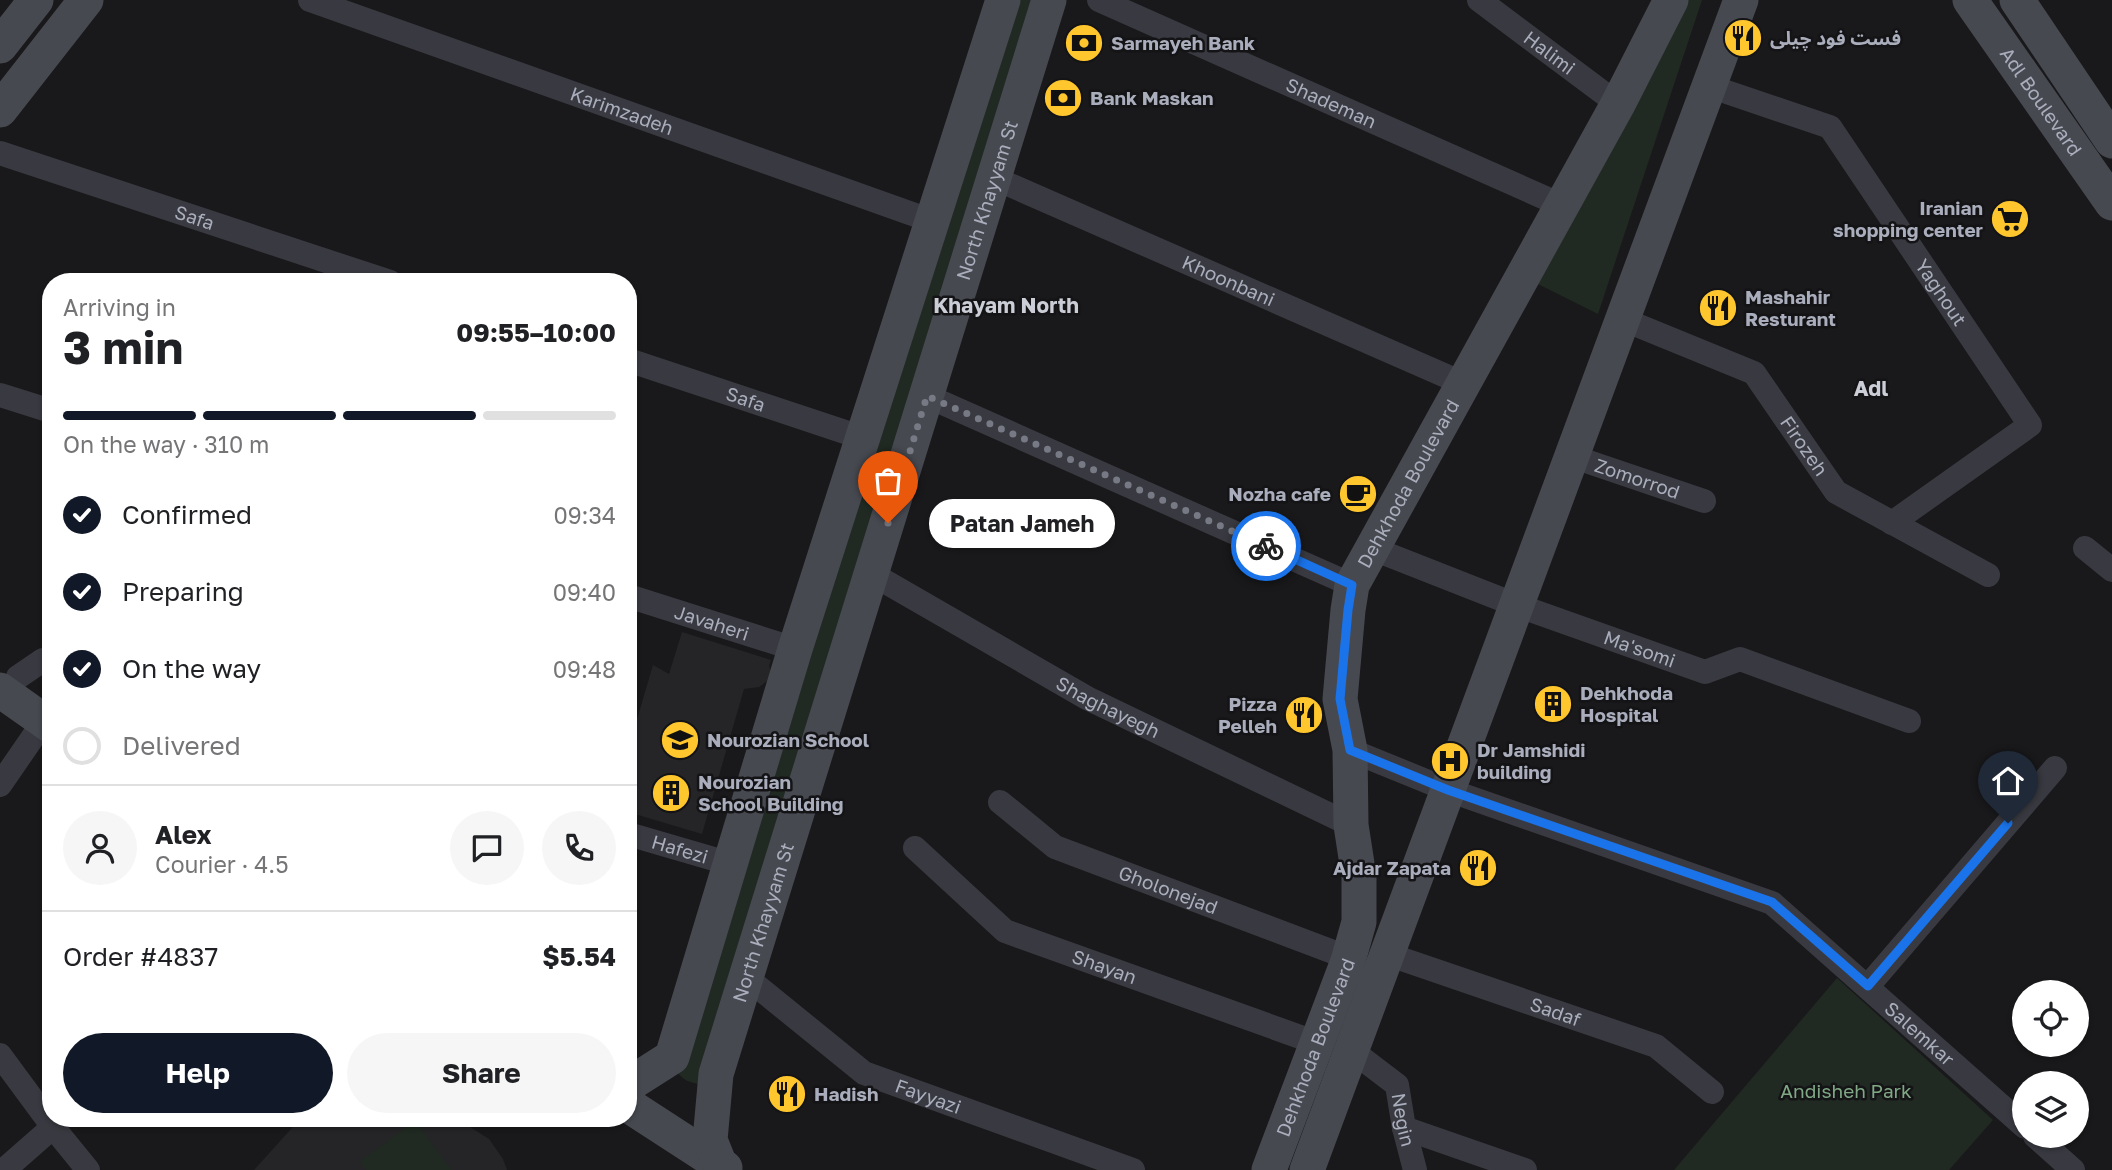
<!DOCTYPE html>
<html lang="en">
<head>
<meta charset="utf-8">
<style>
	body { margin:0; font-family:"Golos Text","Noto Sans Arabic",sans-serif; background:#f6f6f6; color:#202124; height:100vh; display:flex; flex-direction:column; font-size:26px; white-space:nowrap }
	* { box-sizing:border-box; margin:0 }
	p { font-size:23px; color:#757577 }
	.icon { flex:none; width:38px; height:38px; fill:none; stroke:currentColor; stroke-width:2; stroke-linecap:round; stroke-linejoin:round }
	.map { position:relative; flex:1; overflow:hidden }
	.sheet { position:absolute; left:42px; top:273px; width:595px; height:854px; display:flex; flex-direction:column; background:#fff; border-radius:28px; box-shadow:0 2px 5px #0004 }
	.sheet>* { flex:none }
	.tools { position:absolute; left:2012px; top:980px; display:grid; gap:14px }
	.tools a { display:grid; place-items:center; width:77px; height:77px; border-radius:50%; background:#fff; box-shadow:0 2px 5px #0004; font-size:35px }
	.pin { position:absolute; display:grid; place-items:center; width:60px; height:60px; color:#fff; margin:-72px -30px; border-radius:50% 50% 50% 0; rotate:-45deg; box-shadow:0 0 7px #0007 }
	.pin .icon { rotate:45deg }
	.courier { position:absolute; display:grid; place-items:center; width:70px; height:70px; margin:-35px; border:5px solid #1a73e8; border-radius:50%; background:#fff; color:#222; box-shadow:0 2px 9px #0007 }
	.bubble { position:absolute; height:49px; border-radius:24px; background:#fff; box-shadow:0 2px 5px #0004; font-size:23px; font-weight:700; line-height:49px; text-align:center }
	.summary em { font-style:normal; font-weight:700 }
	.summary div { display:flex; flex-direction:column-reverse }
	.summary { display:flex; align-items:center; justify-content:space-between; height:119px; padding:0 21px }
	h1 { font-size:46px; font-weight:700; line-height:52px }
	.bar { display:grid; grid-template-columns:repeat(4,1fr); gap:10px 7px; align-content:center; height:84px; padding:0 21px }
	.bar i { height:9px; border-radius:5px; background:#e0e0e0 }
	.bar .current { background:#111827 }
	.bar p { grid-column:span 4 }
	.line { display:flex; align-items:center; gap:18px; padding:0 21px; border-top:2px solid #e0e0e0 }
	.line div { flex:1 }
	.round { display:grid; place-items:center; flex:none; width:74px; height:74px; border-radius:37px; background:#f6f6f6 }
	ol { padding:0 21px; list-style:none }
	li { display:flex; align-items:center; gap:21px; height:77px }
	li p { margin-inline-start:auto }
	li .icon { padding:7px; border-radius:50%; background:#111827; color:#fff; stroke-width:4 }
	li:last-child { color:#757577 }
	li i { width:38px; height:38px; border:4px solid #e0e0e0; border-radius:50% }
	.action { display:flex; gap:14px; margin-top:auto; padding:14px 21px }
	.action a { flex:1; height:80px; border-radius:42px; background:#111827; color:#fff; font-size:28px; font-weight:700; line-height:80px; text-align:center }
	.action a+a { background:#f6f6f6; color:#202124 }
	.map>svg:first-child { display:block }
	.built { fill:#252528 }
	.green { fill:#202a22 }
	.lines { fill:none; stroke-linecap:round; stroke-linejoin:round }
	.street { stroke:#393a41; stroke-width:24 }
	.secondary { stroke:#474951; stroke-width:35 }
	.done { stroke:#777a84; stroke-width:7; stroke-dasharray:0 12.6 }
	.route { stroke:#1a73e8; stroke-width:9 }
	.labels { text-anchor:middle; stroke-width:5; stroke-linejoin:round; paint-order:stroke }
	.poi-label { font-size:19px; font-weight:bold; fill:#aaaebc; stroke:#141416; text-anchor:start }
	.street-label { font-size:19px; fill:#aaaebc; stroke:#141416 }
	.park-label { font-size:19px; fill:#80a885; stroke:#141416 }
	.neighbourhood-label { font-size:21px; font-weight:bold; fill:#ccced7; stroke:#141416 }
</style>
</head>
<body>
<div class="map">
<svg width="2112" height="1170" viewBox="0 0 2112 1170">
	<rect width="100%" height="100%" fill="#19191b"/>
	<g class="built">
		<path d="M 682,632 L 771,660 L 769,666 L 773,677 L 759,687 L 744,689 L 702,834 L 628,812 L 628,750 L 653,665 L 669,674 Z"/>
		<path d="M 301,1118 L 456,1118 L 489,1139 L 503,1159 L 507,1170 L 254,1170 Z"/>
	</g>
	<g class="green">
		<path d="M 1003,0 L 1049,0 L 700,1084 C 690,1083 683,1080 677,1072 Z"/>
		<path d="M 1686,0 L 1702,0 L 1598,314 L 1526,278 Z"/>
		<path d="M 1837,978 L 1993,1120 L 1949,1170 L 1674,1170 Z"/>
		<path d="M 415,1121 L 452,1170 L 366,1170 L 360,1161 Z"/>
	</g>
	<g class="lines">
		<g class="street">
			<path id="s1" d="M 310,0 L 932,221"/>
			<path id="s2" d="M 1099,0 L 1561,205"/>
			<path id="s3" d="M 1479,0 L 1618,104"/>
			<path id="s4" d="M 1709,86 L 1830,127 L 2030,425 L 1892,523"/>
			<path id="s5" d="M 0,153 L 390,282"/>
			<path id="s6" d="M 994,178 L 1462,383"/>
			<path id="s7" d="M 1622,319 L 1754,373 L 1836,492 L 1988,575"/>
			<path id="s8" d="M 628,360 L 863,438"/>
			<path d="M 0,395 L 51,411"/>
			<path d="M 927,396 L 1352,585"/>
			<path id="s9" d="M 1571,456 L 1704,501"/>
			<path id="s10" d="M 1371,548 L 1516,605 L 1705,672 L 1740,659 L 1909,721"/>
			<path d="M 2085,548 L 2112,570"/>
			<path id="s11" d="M 872,574 L 1087,698 L 1351,825"/>
			<path id="s12" d="M 628,596 L 795,649"/>
			<path d="M 18,677 L 43,660 L 51,662"/>
			<path id="s13" d="M 1350,750 L 1448,790 L 1772,903 L 2025,1127"/>
			<path d="M 0,785 L 44,721"/>
			<path id="s14" d="M 1000,802 L 1055,847 L 1349,958"/>
			<path id="s15" d="M 628,834 L 731,864"/>
			<path id="s16" d="M 915,848 L 1005,931 L 1317,1043"/>
			<path id="s17" d="M 1387,954 L 1656,1046 L 1712,1092"/>
			<path id="s18" d="M 747,978 L 864,1073 L 1133,1170"/>
			<path d="M 1868,986 L 2055,768"/>
			<path id="s19" d="M 1351,1050 L 1397,1085 L 1404,1128 L 1415,1170"/>
			<path d="M 0,1055 L 53,1127 L 88,1170"/>
			<path d="M 1404,1128 L 1525,1170"/>
			<path d="M 2035,1136 L 2073,1170"/>
			<path d="M 4,1170 L 53,1127"/>
		</g>
		<g class="secondary">
			<path id="s20" d="M 1970,0 L 2112,203"/>
			<path d="M 2017,0 L 2112,141"/>
			<path d="M 0,46 L 36,0"/>
			<path d="M 0,110 L 86,0"/>
			<path d="M 0,690 L 51,726"/>
			<path d="M 628,1085 L 672,1057 L 795,649 L 1003,0"/>
			<path d="M 628,1105 L 725,1168"/>
			<path id="s21" d="M 720,1165 L 710,1140 L 716,1074 L 1049,0"/>
			<path id="s22" d="M 1269,1170 L 1348,961 L 1359,922 L 1359,877 L 1351,825 L 1350,750 L 1340,699 L 1348,610 L 1352,585 L 1618,104 L 1671,0"/>
			<path d="M 1307,1170 L 1741,0"/>
		</g>
	</g>
	<g class="lines">
		<path class="done" d="M 888,523 L 927,396 L 1266,546"/>
		<path class="route" d="M 1266,546 L 1352,585 L 1348,610 L 1340,699 L 1350,750 L 1448,790 L 1772,902 L 1868,986 L 2008,823"/>
	</g>
	<defs>
		<g id="restaurant-disc" transform="scale(2.0125)"><circle r="9.5" fill="#ffc62d" stroke="#141416"/><path d="M-5-6h1v4h1v-4h1v4h1v-4h1v5L-1.5 .5V6h-2V.5L-5-1ZM5-6V6H3V1.5H1.5Q1.5-4 5-6Z" fill="#111"/></g>
		<g id="bank-disc" transform="scale(2.0125)"><circle r="9.5" fill="#ffc62d" stroke="#141416"/><path d="M-6-4H6V4H-6ZM0-2.3a2.3 2.3 0 1 0 0 4.6a2.3 2.3 0 1 0 0-4.6Z" fill="#111"/></g>
		<g id="supermarket-disc" transform="scale(2.0125)"><circle r="9.5" fill="#ffc62d" stroke="#141416"/><path d="M-6-5.5h2.5l.6 2H6L4.5 2H-2.5L-4.4-4H-6ZM-1.5 3.2a1.3 1.3 0 1 0 .1 0ZM3 3.2a1.3 1.3 0 1 0 .1 0Z" fill="#111"/></g>
		<g id="cafe-disc" transform="scale(2.0125)"><circle r="9.5" fill="#ffc62d" stroke="#141416"/><path d="M-5.5-4.5H6V0H3Q3 3.5 0 3.5H-2.5Q-5.5 3.5-5.5 0ZM3-3.2v2h1.7v-2ZM-6 4.5H4V6H-6Z" fill="#111"/></g>
		<g id="building-disc" transform="scale(2.0125)"><circle r="9.5" fill="#ffc62d" stroke="#141416"/><path d="M-4-6H4V6H1V3H-1V6H-4ZM-2.5-4.3h1.7v1.8h-1.7ZM.8-4.3h1.7v1.8H.8ZM-2.5-1h1.7V.8h-1.7ZM.8-1h1.7V.8H.8Z" fill="#111"/></g>
		<g id="school-disc" transform="scale(2.0125)"><circle r="9.5" fill="#ffc62d" stroke="#141416"/><path d="M0-5L7-2L0 1L-7-2ZM-4 1L0 2.5L4 1V4Q0 6-4 4Z" fill="#111"/></g>
		<g id="hospital-disc" transform="scale(2.0125)"><circle r="9.5" fill="#ffc62d" stroke="#141416"/><path d="M-5-5h3v3.5h4V-5h3V5h-3V1.5h-4V5h-3Z" fill="#111"/></g>
	</defs>
	<g fill-rule="evenodd">
		<use href="#restaurant-disc" x="1743" y="38"/>
		<use href="#bank-disc" x="1084" y="43"/>
		<use href="#bank-disc" x="1063" y="98"/>
		<use href="#supermarket-disc" x="2010" y="219"/>
		<use href="#restaurant-disc" x="1718" y="308"/>
		<use href="#cafe-disc" x="1358" y="494"/>
		<use href="#building-disc" x="1553" y="704"/>
		<use href="#restaurant-disc" x="1304" y="715"/>
		<use href="#school-disc" x="680" y="740"/>
		<use href="#hospital-disc" x="1450" y="761"/>
		<use href="#building-disc" x="671" y="793"/>
		<use href="#restaurant-disc" x="1478" y="868"/>
		<use href="#restaurant-disc" x="787" y="1094"/>
	</g>
	<g class="labels">
		<g class="poi-label">
			<text x="1770" y="45">فست فود چیلی</text>
			<text x="1111" y="50">Sarmayeh Bank</text>
			<text x="1090" y="105">Bank Maskan</text>
			<text x="1983" y="215" text-anchor="end">Iranian<tspan x="1983" dy="22">shopping center</tspan></text>
			<text x="1745" y="304">Mashahir<tspan x="1745" dy="22">Resturant</tspan></text>
			<text x="1331" y="501" text-anchor="end">Nozha cafe</text>
			<text x="1580" y="700">Dehkhoda<tspan x="1580" dy="22">Hospital</tspan></text>
			<text x="1277" y="711" text-anchor="end">Pizza<tspan x="1277" dy="22">Pelleh</tspan></text>
			<text x="707" y="747">Nourozian School</text>
			<text x="1477" y="757">Dr Jamshidi<tspan x="1477" dy="22">building</tspan></text>
			<text x="698" y="789">Nourozian<tspan x="698" dy="22">School Building</tspan></text>
			<text x="1451" y="875" text-anchor="end">Ajdar Zapata</text>
			<text x="814" y="1101">Hadish</text>
		</g>
		<g class="street-label">
			<text dy="7" stroke="none"><textPath href="#s3" startOffset="88">Halimi</textPath></text>
			<text dy="7" stroke="none"><textPath href="#s20" startOffset="124">Adl Boulevard</textPath></text>
			<text dy="7" stroke="none"><textPath href="#s2" startOffset="254">Shademan</textPath></text>
			<text dy="7" stroke="none"><textPath href="#s1" startOffset="331">Karimzadeh</textPath></text>
			<text dy="7" stroke="none"><textPath href="#s21" startOffset="1008">North Khayyam St</textPath></text>
			<text dy="7" stroke="none"><textPath href="#s5" startOffset="205">Safa</textPath></text>
			<text dy="7" stroke="none"><textPath href="#s6" startOffset="256">Khoonbani</textPath></text>
			<text dy="7" stroke="none"><textPath href="#s4" startOffset="327">Yaghout</textPath></text>
			<text dy="7" stroke="none"><textPath href="#s8" startOffset="124">Safa</textPath></text>
			<text dy="7" stroke="none"><textPath href="#s7" startOffset="231">Firozeh</textPath></text>
			<text dy="7" stroke="none"><textPath href="#s9" startOffset="70">Zomorrod</textPath></text>
			<text dy="7" stroke="none"><textPath href="#s22" startOffset="719">Dehkhoda Boulevard</textPath></text>
			<text dy="7" stroke="none"><textPath href="#s12" startOffset="88">Javaheri</textPath></text>
			<text dy="7" stroke="none"><textPath href="#s10" startOffset="287">Ma'somi</textPath></text>
			<text dy="7" stroke="none"><textPath href="#s11" startOffset="271">Shaghayegh</textPath></text>
			<text dy="7" stroke="none"><textPath href="#s15" startOffset="54">Hafezi</textPath></text>
			<text dy="7" stroke="none"><textPath href="#s14" startOffset="192">Gholonejad</textPath></text>
			<text dy="7" stroke="none"><textPath href="#s21" startOffset="252">North Khayyam St</textPath></text>
			<text dy="7" stroke="none"><textPath href="#s16" startOffset="228">Shayan</textPath></text>
			<text dy="7" stroke="none"><textPath href="#s17" startOffset="178">Sadaf</textPath></text>
			<text dy="7" stroke="none"><textPath href="#s13" startOffset="646">Salemkar</textPath></text>
			<text dy="7" stroke="none"><textPath href="#s22" startOffset="131">Dehkhoda Boulevard</textPath></text>
			<text dy="7" stroke="none"><textPath href="#s18" startOffset="219">Fayyazi</textPath></text>
			<text dy="7" stroke="none"><textPath href="#s19" startOffset="93">Negin</textPath></text>
		</g>
		<g class="park-label">
			<text x="1846" y="1098">Andisheh Park</text>
		</g>
		<g class="neighbourhood-label">
			<text x="1006" y="313">Khayam North</text>
			<text x="1871" y="396">Adl</text>
		</g>
	</g>
</svg>
<div class="tools">
<a><svg class="icon" aria-label="locate" viewBox="0 0 24 24"><circle cx="12" cy="12" r="6"/><path d="M12 2v4M12 18v4M2 12h4M18 12h4"/></svg></a>
<a><svg class="icon" aria-label="layers" viewBox="0 0 24 24"><path d="M12 4l9 5-9 5-9-5zM3 14l9 5 9-5"/></svg></a>
</div>
<div class="pin" style="left:888px;top:523px;background:#ea580c"><svg class="icon" aria-label="bag" viewBox="0 0 24 24"><path d="M5 8h14l-1 12H6zM9 8a3 3 0 0 1 6 0"/></svg></div>
<div class="pin" style="left:2008px;top:823px;background:#1f2937"><svg class="icon" aria-label="home" viewBox="0 0 24 24"><path d="M3 11l9-7 9 7M6 9v11h12V9"/></svg></div>
<div class="courier" style="left:1266px;top:546px"><svg class="icon" aria-label="bike" viewBox="0 0 24 24"><circle cx="6" cy="16" r="4"/><circle cx="18" cy="16" r="4"/><path d="M6 16l4-8h5l3 8M10 8l3 8H6M13 5h3"/></svg></div>
<div class="bubble" style="left:929px;top:499px;width:186px">Patan Jameh</div>
<section class="sheet">
<div class="summary"><div><h1>3 min</h1><p>Arriving in</p></div><em>09:55–10:00</em></div>
<div class="bar"><i class="current"></i><i class="current"></i><i class="current"></i><i></i><p>On the way · 310 m</p></div>
<ol>
<li><svg class="icon" aria-label="check" viewBox="0 0 24 24"><path d="M5 12l5 5 9-10"/></svg>Confirmed<p>09:34</p></li>
<li><svg class="icon" aria-label="check" viewBox="0 0 24 24"><path d="M5 12l5 5 9-10"/></svg>Preparing<p>09:40</p></li>
<li><svg class="icon" aria-label="check" viewBox="0 0 24 24"><path d="M5 12l5 5 9-10"/></svg>On the way<p>09:48</p></li>
<li><i></i>Delivered</li>
</ol>
<div class="line" style="height:126px"><a class="round"><svg class="icon" aria-label="person" viewBox="0 0 24 24"><circle cx="12" cy="8" r="4"/><path d="M4 21q1-7 8-7t8 7"/></svg></a><div><b>Alex</b><p>Courier · 4.5</p></div><a class="round"><svg class="icon" aria-label="chat" viewBox="0 0 24 24"><path d="M4 5h16v11H9l-5 4z"/></svg></a><a class="round"><svg class="icon" aria-label="phone" viewBox="0 0 24 24"><path d="M5 4h4l2 5-3 2q2 4 5 5l2-3 5 2v4C11 20 4 13 5 4z"/></svg></a></div>
<div class="line" style="height:91px"><div>Order #4837</div><b>$5.54</b></div>
<div class="action"><a>Help</a><a>Share</a></div>
</section>
</div>
</body>
</html>
